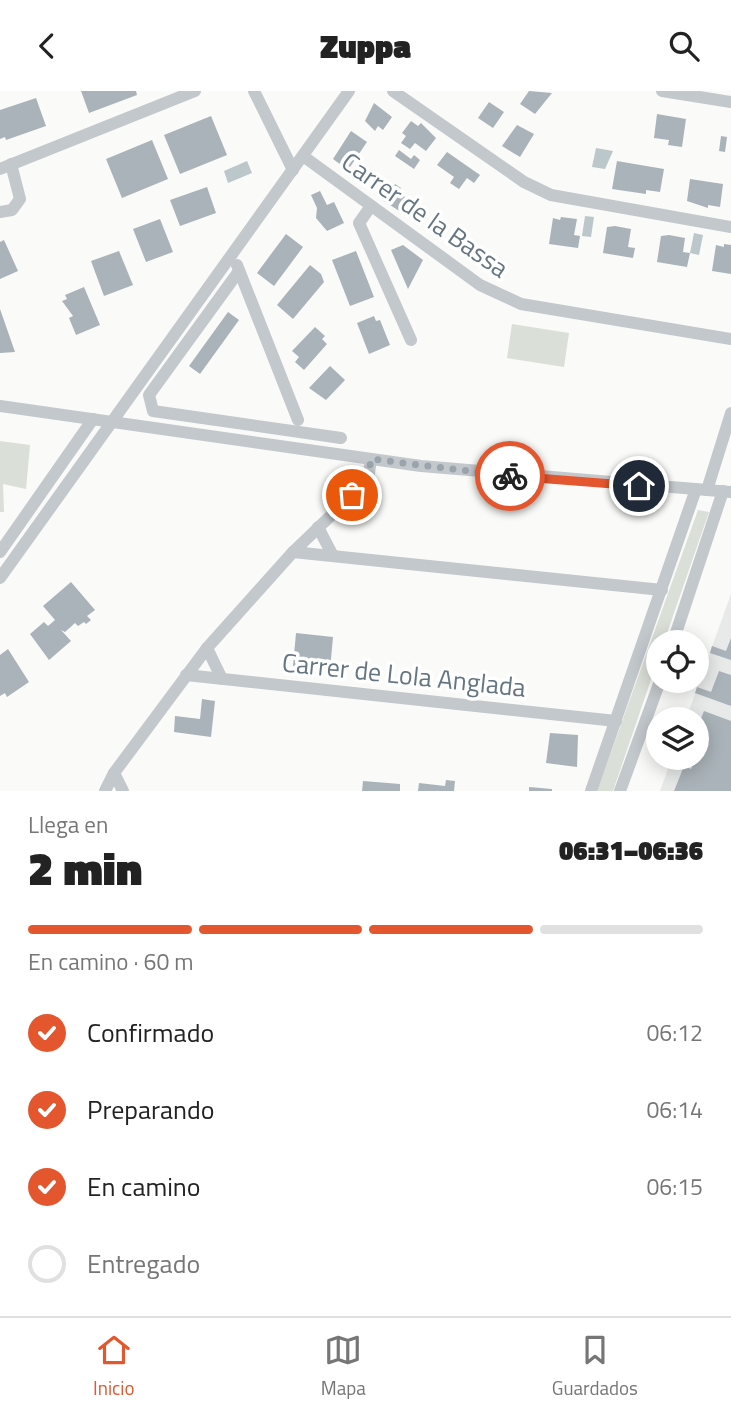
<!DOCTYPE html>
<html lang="es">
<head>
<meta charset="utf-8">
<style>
	body { margin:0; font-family:"Titillium Web",sans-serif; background:#f6f6f6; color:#222; height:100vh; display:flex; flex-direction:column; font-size:26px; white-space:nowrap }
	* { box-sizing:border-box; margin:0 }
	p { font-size:23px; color:#767676 }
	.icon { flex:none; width:38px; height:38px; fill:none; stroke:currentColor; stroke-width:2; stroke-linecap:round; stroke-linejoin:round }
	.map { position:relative; height:700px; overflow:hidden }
	.drawer { display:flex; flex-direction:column; background:#fff; flex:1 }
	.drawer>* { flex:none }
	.controls { position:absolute; left:646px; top:539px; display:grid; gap:14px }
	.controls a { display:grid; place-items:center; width:63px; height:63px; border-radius:50%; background:#fff; box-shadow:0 4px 18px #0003; font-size:35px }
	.pin { position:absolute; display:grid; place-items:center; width:60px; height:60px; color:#fff; margin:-30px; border:4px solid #fff; border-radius:50%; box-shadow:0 2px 7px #0007 }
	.courier { position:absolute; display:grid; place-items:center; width:70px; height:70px; margin:-35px; border:5px solid #e4572e; border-radius:50%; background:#fff; color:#222; box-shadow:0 2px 9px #0007 }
	.head em { font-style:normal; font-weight:800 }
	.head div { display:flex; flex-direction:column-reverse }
	.head { display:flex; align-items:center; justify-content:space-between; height:119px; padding:0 28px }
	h1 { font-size:46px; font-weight:800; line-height:52px }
	.bar { display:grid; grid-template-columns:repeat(4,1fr); gap:10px 7px; align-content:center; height:84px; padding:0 28px }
	.bar i { height:9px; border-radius:5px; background:#e0e0e0 }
	.bar .current { background:#e4572e }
	.bar p { grid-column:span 4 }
	ol { padding:0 28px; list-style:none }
	li { display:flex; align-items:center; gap:21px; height:77px }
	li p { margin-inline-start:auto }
	li .icon { padding:7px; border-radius:50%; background:#e4572e; color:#fff; stroke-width:4 }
	li:last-child { color:#767676 }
	li i { width:38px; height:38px; border:4px solid #e0e0e0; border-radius:50% }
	header { display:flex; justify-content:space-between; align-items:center; height:91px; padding:0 28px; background:#fff; font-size:32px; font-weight:800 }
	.menu { display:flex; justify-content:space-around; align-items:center; height:98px; border-top:2px solid #e0e0e0; background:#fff; font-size:19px; color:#767676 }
	.menu a { display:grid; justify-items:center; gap:4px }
	.menu .current { color:#e4572e }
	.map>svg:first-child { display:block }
	.built { fill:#e8e9e9 }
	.green { fill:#dadfd7 }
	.water { fill:#bbc7cb }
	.building { fill:#aab3b9 }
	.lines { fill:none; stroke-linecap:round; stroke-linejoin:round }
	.street { stroke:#c3c8cc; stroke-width:12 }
	.done { stroke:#99a4ac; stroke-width:7; stroke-dasharray:0 12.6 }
	.route { stroke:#e4572e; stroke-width:9 }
	.labels { text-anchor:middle; stroke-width:7; stroke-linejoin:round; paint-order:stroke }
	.street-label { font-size:26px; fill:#657683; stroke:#fff }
</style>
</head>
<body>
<header><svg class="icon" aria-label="back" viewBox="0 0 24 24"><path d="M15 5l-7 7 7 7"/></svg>Zuppa<svg class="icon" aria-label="search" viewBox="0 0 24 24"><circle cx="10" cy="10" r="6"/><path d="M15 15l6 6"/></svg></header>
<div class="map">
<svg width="731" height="700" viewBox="0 0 731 700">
	<rect width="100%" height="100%" fill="#fafaf8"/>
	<path class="built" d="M 731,503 L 731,700 L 660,700 L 672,667 L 696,667 L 696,628 L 686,628 Z"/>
	<g class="green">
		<path d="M 512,233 L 569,242 L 564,276 L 507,267 Z"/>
		<path d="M 0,350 L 30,354 L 26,398 L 3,393 L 4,421 L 0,421 Z"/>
		<path d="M 698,419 L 709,421 L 664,551 L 658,551 L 658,568 L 613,700 L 597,700 Z"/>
	</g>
	<g class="water">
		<path d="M 596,57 L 613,60 L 605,78 L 592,76 Z"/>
		<path d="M 247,70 L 252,82 L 228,92 L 224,80 Z"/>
		<path d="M 585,125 L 594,126 L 591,146 L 582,145 Z"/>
		<path d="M 694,142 L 703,144 L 699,164 L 690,162 Z"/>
	</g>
	<g class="building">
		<path d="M 81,0 L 136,0 L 137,4 L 89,22 Z"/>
		<path d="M 529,0 L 552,2 L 535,23 L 520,13 Z"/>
		<path d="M 36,7 L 46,35 L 6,49 L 5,46 L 0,48 L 0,19 Z"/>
		<path d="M 489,11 L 504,21 L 493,37 L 478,27 Z"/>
		<path d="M 374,12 L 392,26 L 383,39 L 378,35 L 375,40 L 365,30 Z"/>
		<path d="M 657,23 L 686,28 L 682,56 L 668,54 L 669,49 L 654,47 Z"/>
		<path d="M 211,25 L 227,64 L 180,83 L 164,44 Z"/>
		<path d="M 411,30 L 418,35 L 421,32 L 436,47 L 426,60 L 415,52 L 410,58 L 401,52 L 406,45 L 402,42 Z"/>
		<path d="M 517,34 L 534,43 L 520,66 L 502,55 Z"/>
		<path d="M 351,40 L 367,51 L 348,79 L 333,68 Z"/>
		<path d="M 721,45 L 727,46 L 725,61 L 719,60 Z"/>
		<path d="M 152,49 L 168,88 L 122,107 L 106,68 Z"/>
		<path d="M 399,59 L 411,68 L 414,64 L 420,69 L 414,78 L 395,65 Z"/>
		<path d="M 447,61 L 480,84 L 474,92 L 467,87 L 459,98 L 450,92 L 454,86 L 437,74 Z"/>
		<path d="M 617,70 L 664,78 L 660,101 L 646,99 L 646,103 L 612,98 Z"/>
		<path d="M 690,88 L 723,93 L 720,116 L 708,114 L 708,117 L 687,110 Z"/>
		<path d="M 395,93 L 401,97 L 398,101 L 409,109 L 401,121 L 382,109 Z"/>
		<path d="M 207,96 L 216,122 L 180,135 L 170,109 Z"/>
		<path d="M 320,100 L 327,114 L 334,111 L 344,132 L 327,140 L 316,127 L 317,117 L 311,104 Z"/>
		<path d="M 561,126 L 577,128 L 574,144 L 580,145 L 578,157 L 549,153 L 553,127 L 560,129 Z"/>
		<path d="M 160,128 L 173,161 L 146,171 L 133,138 Z"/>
		<path d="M 615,135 L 631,138 L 628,156 L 635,157 L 633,167 L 603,162 L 607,136 Z"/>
		<path d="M 286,143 L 303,156 L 274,195 L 257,182 Z"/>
		<path d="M 669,144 L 685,147 L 683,161 L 690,162 L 687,176 L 657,171 L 661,145 Z"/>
		<path d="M 4,149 L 18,180 L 0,188 L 0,151 Z"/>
		<path d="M 724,153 L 731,154 L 731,183 L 712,180 L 716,154 L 724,156 Z"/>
		<path d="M 403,154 L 423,169 L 408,198 L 391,159 Z"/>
		<path d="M 119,160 L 133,194 L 104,205 L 91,170 Z"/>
		<path d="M 356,160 L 374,206 L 350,215 L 332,169 Z"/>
		<path d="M 310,174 L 321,183 L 324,191 L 293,228 L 277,214 Z"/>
		<path d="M 84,196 L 100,234 L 76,244 L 69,227 L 73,225 L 62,210 L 67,208 L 65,204 Z"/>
		<path d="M 0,218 L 15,261 L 0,262 Z"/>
		<path d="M 228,221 L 239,229 L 200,283 L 189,275 Z"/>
		<path d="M 374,225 L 376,230 L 380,229 L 390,254 L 369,263 L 357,232 Z"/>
		<path d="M 315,236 L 325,245 L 322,248 L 327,253 L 304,279 L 295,271 L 299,266 L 292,260 Z"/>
		<path d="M 330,275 L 345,289 L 326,309 L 309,297 Z"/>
		<path d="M 71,491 L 95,519 L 87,525 L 91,529 L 86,533 L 84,531 L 78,535 L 75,532 L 65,541 L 61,539 L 71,550 L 49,569 L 30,543 L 44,531 L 48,535 L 55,529 L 43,515 Z"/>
		<path d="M 296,542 L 333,546 L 330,578 L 293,575 Z"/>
		<path d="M 731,547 L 731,569 L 710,562 L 712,555 L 726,560 Z"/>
		<path d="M 8,558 L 29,591 L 7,606 L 5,602 L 0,605 L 0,564 Z"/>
		<path d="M 719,580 L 731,584 L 731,615 L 695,602 L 697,596 L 711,601 Z"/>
		<path d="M 202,608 L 215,610 L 211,646 L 174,641 L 175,625 L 200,628 Z"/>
		<path d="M 704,620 L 731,630 L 731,700 L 674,700 L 684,675 L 691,678 L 696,667 L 701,651 L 696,649 L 696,640 Z"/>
		<path d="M 550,642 L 578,644 L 577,676 L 546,672 Z"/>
		<path d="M 446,689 L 455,690 L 454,700 L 418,700 L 419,692 L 445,695 Z"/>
		<path d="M 363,690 L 400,693 L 400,700 L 362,700 Z"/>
		<path d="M 529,696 L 552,698 L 552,700 L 529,700 Z"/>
	</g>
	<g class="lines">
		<g class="street">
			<path d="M 254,0 L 293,79"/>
			<path d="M 393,0 L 524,91 L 551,104 L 731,136"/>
			<path d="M 662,0 L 731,11"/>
			<path d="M 303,65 L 480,194 L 521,213 L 731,248"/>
			<path d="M 0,78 L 195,0"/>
			<path d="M 371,115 L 359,132 L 411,249"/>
			<path d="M 0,121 L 12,119 L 20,108 L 11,73"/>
			<path d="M 237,174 L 298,329"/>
			<path d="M 239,180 L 149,304 L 153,320 L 341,347"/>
			<path d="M 0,315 L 421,375 L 731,401"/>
			<path d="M 707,399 L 731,322"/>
			<path d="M 318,436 L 333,465"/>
			<path d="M 0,461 L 93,328"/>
			<path d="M 293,461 L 662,499"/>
			<path d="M 0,487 L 349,0"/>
			<path d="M 673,551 L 723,400"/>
			<path d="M 207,557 L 222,588"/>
			<path d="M 186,584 L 616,630"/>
			<path d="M 114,682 L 123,700"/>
			<path d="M 105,700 L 114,682 L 207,557 L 293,461 L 368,389 L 371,368"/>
			<path d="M 591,700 L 696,398"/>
			<path d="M 620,700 L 660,590"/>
		</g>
	</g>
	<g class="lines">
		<path class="done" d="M 352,404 L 368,390 L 371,368 L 510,385"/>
		<path class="route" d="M 510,385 L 639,395"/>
	</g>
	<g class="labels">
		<g class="street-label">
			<text transform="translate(425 124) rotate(35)" y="9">Carrer de la Bassa</text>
			<text transform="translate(404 584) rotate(6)" y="9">Carrer de Lola Anglada</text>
		</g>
	</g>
</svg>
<div class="controls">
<a><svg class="icon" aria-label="locate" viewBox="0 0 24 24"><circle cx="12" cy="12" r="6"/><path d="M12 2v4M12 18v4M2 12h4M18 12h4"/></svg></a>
<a><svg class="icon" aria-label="layers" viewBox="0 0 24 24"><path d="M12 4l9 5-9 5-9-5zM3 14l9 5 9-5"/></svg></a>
</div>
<div class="pin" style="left:352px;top:404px;background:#ea580c"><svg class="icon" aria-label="bag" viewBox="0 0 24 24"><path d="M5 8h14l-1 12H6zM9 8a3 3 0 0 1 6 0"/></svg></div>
<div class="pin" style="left:639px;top:395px;background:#1f2937"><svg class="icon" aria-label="home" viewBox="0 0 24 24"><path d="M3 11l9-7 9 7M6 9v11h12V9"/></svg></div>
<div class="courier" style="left:510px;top:385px"><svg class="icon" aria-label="bike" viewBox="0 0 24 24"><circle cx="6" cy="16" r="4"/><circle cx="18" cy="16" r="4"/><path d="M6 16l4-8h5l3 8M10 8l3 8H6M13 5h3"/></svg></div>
</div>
<section class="drawer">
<div class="head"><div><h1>2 min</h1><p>Llega en</p></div><em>06:31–06:36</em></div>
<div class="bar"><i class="current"></i><i class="current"></i><i class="current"></i><i></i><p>En camino · 60 m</p></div>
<ol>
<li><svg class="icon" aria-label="check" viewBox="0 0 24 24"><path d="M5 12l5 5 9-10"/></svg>Confirmado<p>06:12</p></li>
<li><svg class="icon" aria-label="check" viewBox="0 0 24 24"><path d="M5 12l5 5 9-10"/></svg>Preparando<p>06:14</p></li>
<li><svg class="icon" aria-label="check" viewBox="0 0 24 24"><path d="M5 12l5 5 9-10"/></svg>En camino<p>06:15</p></li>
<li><i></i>Entregado</li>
</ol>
</section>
<nav class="menu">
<a class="current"><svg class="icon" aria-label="home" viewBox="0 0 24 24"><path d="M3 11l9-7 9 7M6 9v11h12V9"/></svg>Inicio</a>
<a><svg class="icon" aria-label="map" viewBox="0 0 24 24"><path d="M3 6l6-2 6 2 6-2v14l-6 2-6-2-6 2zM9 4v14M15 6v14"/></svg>Mapa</a>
<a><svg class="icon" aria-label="saved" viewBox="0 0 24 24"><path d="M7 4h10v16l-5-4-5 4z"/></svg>Guardados</a>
</nav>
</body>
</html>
